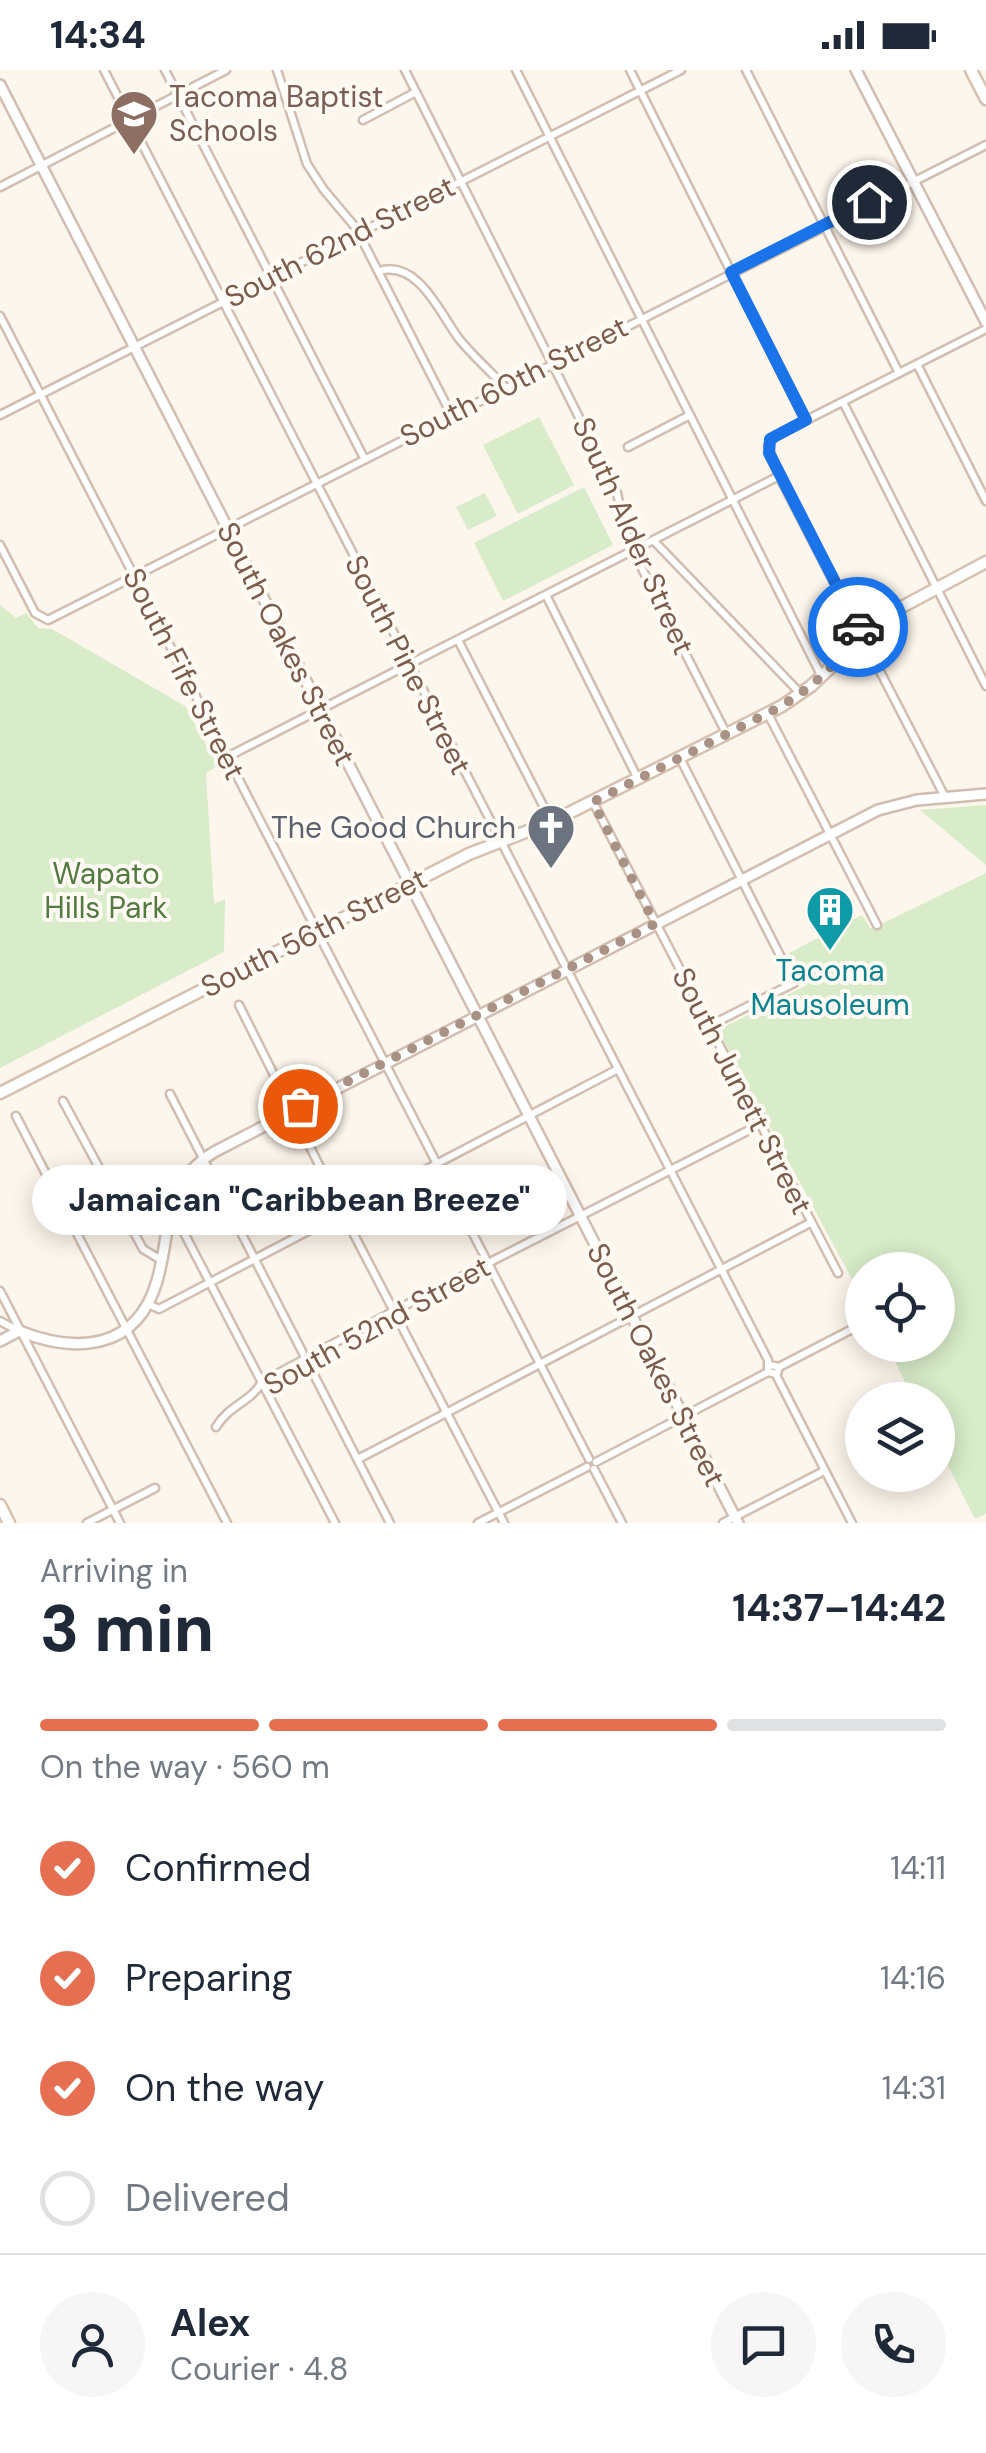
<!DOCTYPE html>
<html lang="en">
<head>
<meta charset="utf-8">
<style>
	body { margin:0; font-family:"DM Sans",sans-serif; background:#f6f6f7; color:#1f2937; height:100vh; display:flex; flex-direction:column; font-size:38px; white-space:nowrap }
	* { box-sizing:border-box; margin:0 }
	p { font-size:32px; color:#747a83 }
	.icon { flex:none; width:55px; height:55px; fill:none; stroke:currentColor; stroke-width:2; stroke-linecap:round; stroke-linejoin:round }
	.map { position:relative; height:1453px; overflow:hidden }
	.details { display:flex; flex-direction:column; background:#fff; flex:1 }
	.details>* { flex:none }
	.fabs { position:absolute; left:845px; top:1182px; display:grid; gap:20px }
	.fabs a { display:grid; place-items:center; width:110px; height:110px; border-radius:50%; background:#fff; box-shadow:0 5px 25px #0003; font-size:50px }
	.pin { position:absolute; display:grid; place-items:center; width:85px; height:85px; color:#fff; margin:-42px; border:5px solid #fff; border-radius:50%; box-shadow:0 2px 10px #0007 }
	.courier { position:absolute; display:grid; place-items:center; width:100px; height:100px; margin:-50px; border:8px solid #1a73e8; border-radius:50%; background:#fff; color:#222; box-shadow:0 2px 12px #0007 }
	.bubble { position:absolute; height:70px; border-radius:35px; background:#fff; box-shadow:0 5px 25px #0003; font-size:32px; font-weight:800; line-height:70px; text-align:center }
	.headline em { font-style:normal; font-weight:800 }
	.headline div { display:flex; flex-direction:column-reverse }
	.headline { display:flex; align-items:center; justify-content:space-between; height:170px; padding:0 40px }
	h1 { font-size:65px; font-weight:800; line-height:75px }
	.bar { display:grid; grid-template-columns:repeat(4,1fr); gap:15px 10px; align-content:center; height:120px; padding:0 40px }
	.bar i { height:12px; border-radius:8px; background:#e0e1e3 }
	.bar .current { background:#e76f51 }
	.bar p { grid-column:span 4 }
	.line { display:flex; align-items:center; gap:25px; padding:0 40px; border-top:2px solid #e0e1e3 }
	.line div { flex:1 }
	.round { display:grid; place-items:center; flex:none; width:105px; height:105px; border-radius:52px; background:#f6f6f7 }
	ol { padding:0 40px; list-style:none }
	li { display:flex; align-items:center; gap:30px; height:110px }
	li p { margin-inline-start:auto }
	li .icon { padding:10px; border-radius:50%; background:#e76f51; color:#fff; stroke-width:4 }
	li:last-child { color:#747a83 }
	li i { width:55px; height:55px; border:5px solid #e0e1e3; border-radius:50% }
	.status { display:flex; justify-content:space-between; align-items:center; height:70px; padding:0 50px; background:#fff; direction:ltr }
	.status svg { height:28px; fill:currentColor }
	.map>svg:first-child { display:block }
	.green { fill:#d8ecc9 }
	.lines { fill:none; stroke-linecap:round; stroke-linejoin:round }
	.minor-casing { stroke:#d1beb0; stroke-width:11 }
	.tertiary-casing { stroke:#d1beb0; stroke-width:14 }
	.secondary-casing { stroke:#d6c0b0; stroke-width:15 }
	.minor { stroke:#fff; stroke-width:6 }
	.tertiary { stroke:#fff; stroke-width:9 }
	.secondary { stroke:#fff; stroke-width:10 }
	.done { stroke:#a89285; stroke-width:10; stroke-dasharray:0 18 }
	.route { stroke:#1a73e8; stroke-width:12 }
	.labels { text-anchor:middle; stroke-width:8; stroke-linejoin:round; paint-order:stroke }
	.education-label { font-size:30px; fill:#785e54; stroke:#fffaf3; text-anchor:start }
	.street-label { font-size:30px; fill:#7a5c4d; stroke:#fffaf3 }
	.worship-label { font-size:30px; fill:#5b616d; stroke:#fffaf3; text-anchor:end }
	.park-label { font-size:30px; fill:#537a41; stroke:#fffaf3 }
	.culture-label { font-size:30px; fill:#0d838f; stroke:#fffaf3 }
</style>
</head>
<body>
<div class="status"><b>14:34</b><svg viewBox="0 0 49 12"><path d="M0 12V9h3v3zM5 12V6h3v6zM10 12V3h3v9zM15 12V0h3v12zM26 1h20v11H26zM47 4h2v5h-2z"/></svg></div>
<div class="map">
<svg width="986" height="1453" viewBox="0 0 986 1453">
	<rect width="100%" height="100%" fill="#fdf6ec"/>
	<g class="green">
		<path d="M 539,347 L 574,415 L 518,444 L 483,375 Z"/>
		<path d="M 584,417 L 613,475 L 503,531 L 474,473 Z"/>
		<path d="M 485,423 L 497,446 L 468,460 L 456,437 Z"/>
		<path d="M 0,535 L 16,548 L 26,543 L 38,558 L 52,559 L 185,636 L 218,696 L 206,703 L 214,834 L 225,829 L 224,882 L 0,998 Z"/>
		<path d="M 986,735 L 986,795 L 920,740 Z"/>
		<path d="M 986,803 L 986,1444 L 975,1449 L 938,1376 L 938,1330 L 914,1330 L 887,1275 L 938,1275 L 938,1200 L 862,1200 L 862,1228 L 718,960 L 805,916 L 789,883 L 862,845 L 871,859 Z"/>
	</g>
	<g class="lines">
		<g class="minor-casing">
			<g id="minor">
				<path d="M 104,0 L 768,1290 L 768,1302 L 777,1304 L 779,1297 L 770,1295"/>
				<path d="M 165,0 L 364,388"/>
				<path d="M 277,0 L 307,94 L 324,120 L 356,158 L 451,344"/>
				<path d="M 405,0 L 617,423 L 624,456 L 633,481 L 726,663"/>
				<path d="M 516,0 L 821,605"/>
				<path d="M 630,0 L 805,350"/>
				<path d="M 746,0 L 899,303"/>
				<path d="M 363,50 L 416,22"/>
				<path d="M 0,117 L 226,0"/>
				<path d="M 379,201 C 419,189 441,246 460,270 C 473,286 490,301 505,317"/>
				<path d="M 0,246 L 589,1389"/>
				<path d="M 917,294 L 986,431"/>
				<path d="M 843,332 L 986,616"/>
				<path d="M 0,345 L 681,0"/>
				<path d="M 628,377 L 690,345"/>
				<path d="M 654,471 L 800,623"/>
				<path d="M 0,475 L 35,543 L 48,550 L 986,75"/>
				<path d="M 546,525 L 637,707"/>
				<path d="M 458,570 L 551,751"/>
				<path d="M 768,644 L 877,855"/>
				<path d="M 227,687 L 779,406"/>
				<path d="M 680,688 L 794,913 L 709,956"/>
				<path d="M 945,727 L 779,406 L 768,376 L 775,366 L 986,259"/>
				<path d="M 593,732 L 838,1203"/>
				<path d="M 239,935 L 348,1153 L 504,1453"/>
				<path d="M 170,1024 L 390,1453"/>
				<path d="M 63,1031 L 143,1179 L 161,1190"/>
				<path d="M 16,1046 L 227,1453"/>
				<path d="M 167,1150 L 182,1159 L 335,1453"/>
				<path d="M 0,1221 L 120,1453"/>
				<path d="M 148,1234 L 159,1239 L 618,999"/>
				<path d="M 0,1251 L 17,1260"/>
				<path d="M 779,1297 L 862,1254"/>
				<path d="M 776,1305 L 852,1453"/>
				<path d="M 216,1357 C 229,1335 251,1332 262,1312 L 394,1241 L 759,1055"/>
				<path d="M 358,1389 L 810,1153"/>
				<path d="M 596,1392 L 768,1302"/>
				<path d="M 594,1399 L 622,1453"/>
				<path d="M 87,1453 L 155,1418"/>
				<path d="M 478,1453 L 587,1397"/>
				<path d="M 723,1453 L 824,1401"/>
			</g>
		</g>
		<g class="tertiary-casing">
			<g id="tertiary">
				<path d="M 856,0 L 986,252"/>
				<path d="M 0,15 L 738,1453"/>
				<path d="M 0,1271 L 19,1261 C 77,1284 137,1280 157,1211 C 172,1159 161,1115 214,1082 L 878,740 L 917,730 L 986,724"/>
			</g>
		</g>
		<g class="secondary-casing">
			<g id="secondary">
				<path d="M 971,0 L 986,29"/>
				<path d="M 0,1023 L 469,784 L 551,752 L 782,636 L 811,616 L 885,546 L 986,492"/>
				<path d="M 0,1435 L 9,1453"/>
			</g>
		</g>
		<use href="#minor" class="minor"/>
		<use href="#tertiary" class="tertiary"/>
		<use href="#secondary" class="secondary"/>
	</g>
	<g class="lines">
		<path class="done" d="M 300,1036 L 655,854 L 593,732 L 782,636 L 811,616 L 863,566 L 858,557"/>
		<path class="route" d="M 858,557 L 769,383 L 770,369 L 806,350 L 731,202 L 869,132"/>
	</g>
	<defs>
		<g id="school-pin" transform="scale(2.5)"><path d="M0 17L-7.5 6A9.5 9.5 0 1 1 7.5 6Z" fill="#8d6e63" stroke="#fffaf3"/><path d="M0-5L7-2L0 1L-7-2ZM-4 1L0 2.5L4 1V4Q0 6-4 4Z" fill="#fff"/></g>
		<g id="church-pin" transform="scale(2.5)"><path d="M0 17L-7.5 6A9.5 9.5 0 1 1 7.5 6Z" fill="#6b7280" stroke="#fffaf3"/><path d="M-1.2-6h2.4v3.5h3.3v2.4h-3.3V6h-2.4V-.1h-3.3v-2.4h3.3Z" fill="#fff"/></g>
		<g id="building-pin" transform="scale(2.5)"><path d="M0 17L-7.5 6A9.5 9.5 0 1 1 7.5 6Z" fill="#0f9aa8" stroke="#fffaf3"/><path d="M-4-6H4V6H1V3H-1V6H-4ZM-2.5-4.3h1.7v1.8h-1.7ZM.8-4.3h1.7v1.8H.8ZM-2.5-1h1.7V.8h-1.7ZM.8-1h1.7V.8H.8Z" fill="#fff"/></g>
	</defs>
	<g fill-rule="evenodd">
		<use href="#school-pin" x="134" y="44"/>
		<use href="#church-pin" x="551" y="758"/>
		<use href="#building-pin" x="830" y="840"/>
	</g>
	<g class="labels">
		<g class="education-label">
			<text x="169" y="37">Tacoma Baptist<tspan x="169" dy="34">Schools</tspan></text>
		</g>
		<g class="street-label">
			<text transform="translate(340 172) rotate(-27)" y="10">South 62nd Street</text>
			<text transform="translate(514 312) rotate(-27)" y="10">South 60th Street</text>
			<text transform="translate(633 466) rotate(66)" y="10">South Alder Street</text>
			<text transform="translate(286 574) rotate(63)" y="10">South Oakes Street</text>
			<text transform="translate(408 595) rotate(63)" y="10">South Pine Street</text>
			<text transform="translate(184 604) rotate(63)" y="10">South Fife Street</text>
			<text transform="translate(314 863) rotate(-27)" y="10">South 56th Street</text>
			<text transform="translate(742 1021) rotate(63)" y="10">South Junett Street</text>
			<text transform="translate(377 1256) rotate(-29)" y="10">South 52nd Street</text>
			<text transform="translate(656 1295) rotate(63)" y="10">South Oakes Street</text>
		</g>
		<g class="worship-label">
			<text x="516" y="768">The Good Church</text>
		</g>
		<g class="park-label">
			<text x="106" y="814">Wapato<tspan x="106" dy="34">Hills Park</tspan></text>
		</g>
		<g class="culture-label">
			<text x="830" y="911">Tacoma<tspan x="830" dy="34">Mausoleum</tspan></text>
		</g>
	</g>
</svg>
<div class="fabs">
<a><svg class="icon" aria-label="locate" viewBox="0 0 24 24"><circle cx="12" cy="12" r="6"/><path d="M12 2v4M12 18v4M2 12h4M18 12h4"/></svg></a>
<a><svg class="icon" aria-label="layers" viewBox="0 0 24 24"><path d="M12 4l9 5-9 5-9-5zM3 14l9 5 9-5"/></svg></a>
</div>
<div class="pin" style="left:300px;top:1036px;background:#ea580c"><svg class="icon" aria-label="bag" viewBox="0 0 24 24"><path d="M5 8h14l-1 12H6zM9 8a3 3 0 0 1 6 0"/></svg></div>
<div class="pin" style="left:869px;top:132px;background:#1f2937"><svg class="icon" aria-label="home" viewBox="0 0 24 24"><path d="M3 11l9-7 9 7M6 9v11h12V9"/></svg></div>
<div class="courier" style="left:858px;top:557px"><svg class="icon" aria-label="car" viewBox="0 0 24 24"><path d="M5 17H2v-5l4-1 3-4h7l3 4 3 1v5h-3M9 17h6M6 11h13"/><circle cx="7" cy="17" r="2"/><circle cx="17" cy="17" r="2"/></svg></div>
<div class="bubble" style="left:32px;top:1095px;width:535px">Jamaican &quot;Caribbean Breeze&quot;</div>
</div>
<section class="details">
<div class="headline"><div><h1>3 min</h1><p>Arriving in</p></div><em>14:37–14:42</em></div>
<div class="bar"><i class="current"></i><i class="current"></i><i class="current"></i><i></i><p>On the way · 560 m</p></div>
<ol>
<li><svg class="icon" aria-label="check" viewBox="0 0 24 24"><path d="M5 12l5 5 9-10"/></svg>Confirmed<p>14:11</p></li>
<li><svg class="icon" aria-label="check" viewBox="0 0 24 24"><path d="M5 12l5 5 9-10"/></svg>Preparing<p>14:16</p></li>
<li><svg class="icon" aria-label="check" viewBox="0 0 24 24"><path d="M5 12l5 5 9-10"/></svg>On the way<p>14:31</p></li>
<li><i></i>Delivered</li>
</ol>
<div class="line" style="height:180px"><a class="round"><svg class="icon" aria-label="person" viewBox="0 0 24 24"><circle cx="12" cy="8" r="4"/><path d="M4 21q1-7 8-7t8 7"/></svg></a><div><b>Alex</b><p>Courier · 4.8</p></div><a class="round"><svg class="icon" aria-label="chat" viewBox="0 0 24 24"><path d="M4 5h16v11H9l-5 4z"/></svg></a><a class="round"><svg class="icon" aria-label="phone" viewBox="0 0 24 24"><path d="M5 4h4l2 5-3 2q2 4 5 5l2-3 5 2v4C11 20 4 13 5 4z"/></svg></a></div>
</section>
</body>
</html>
